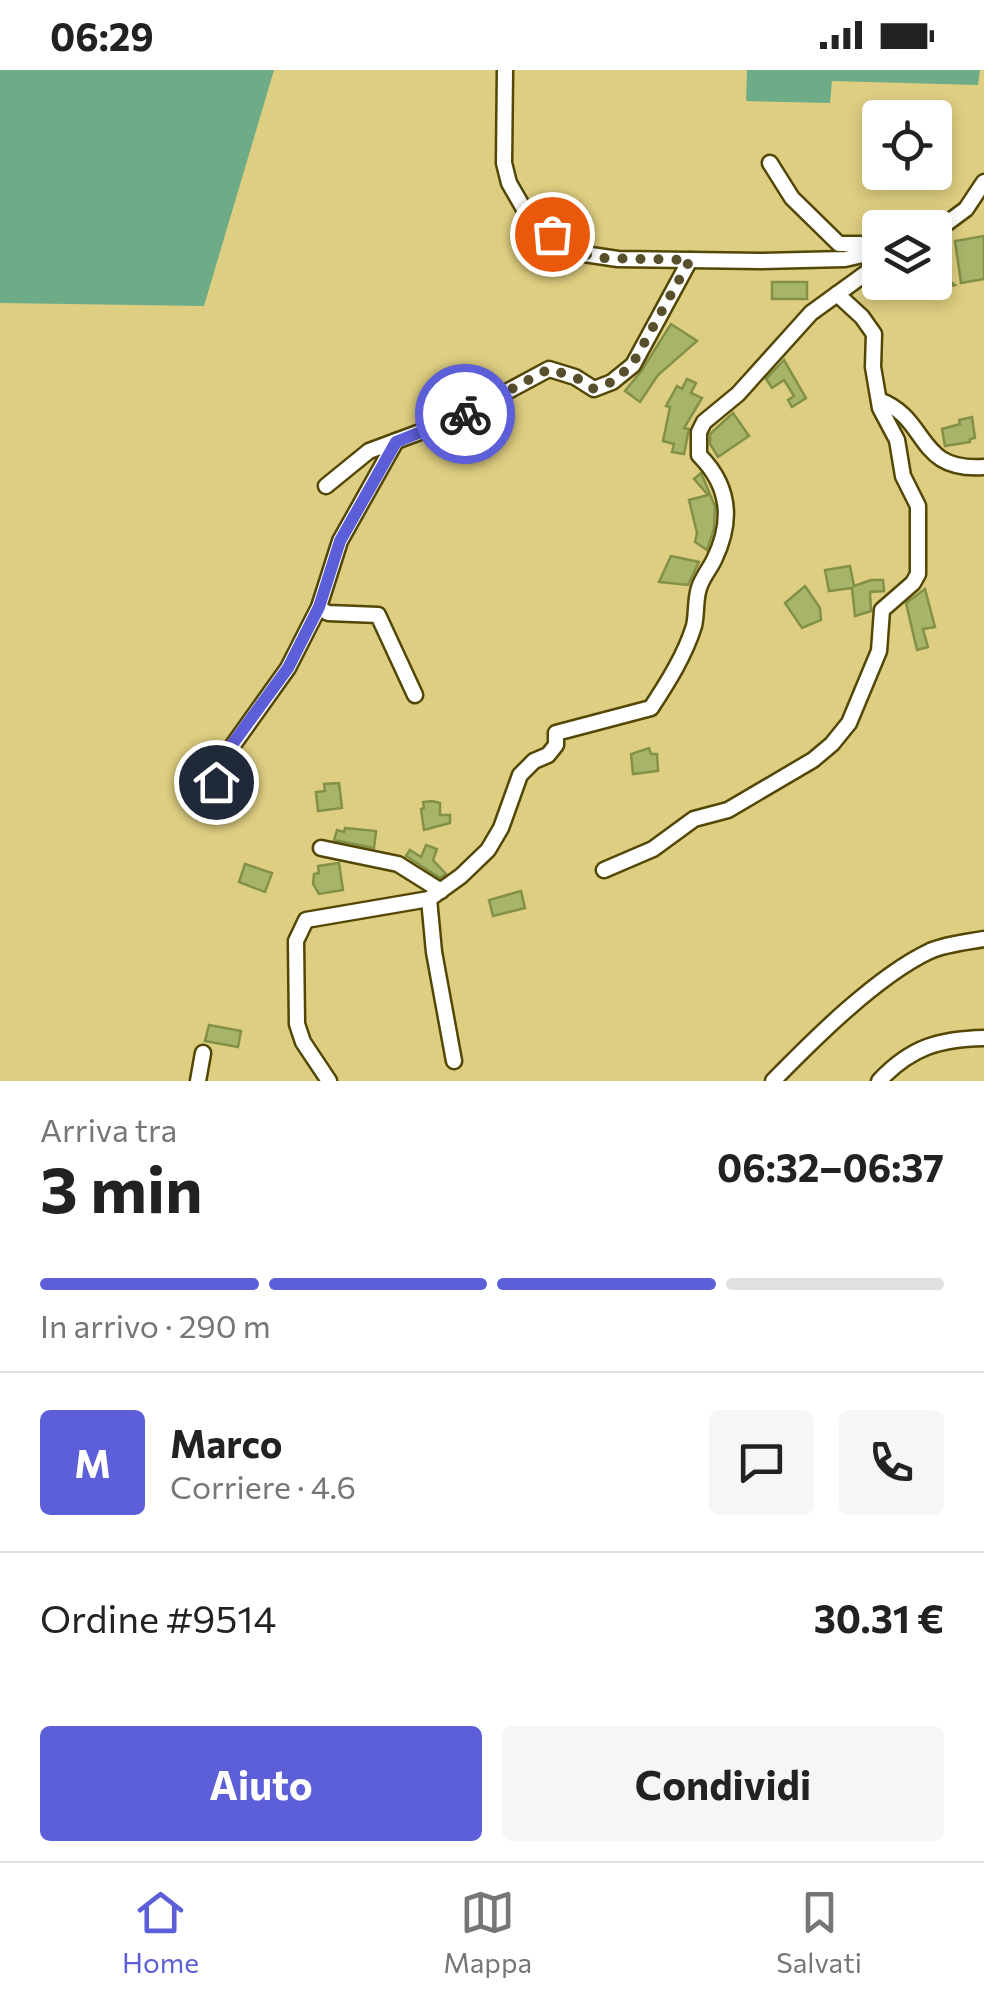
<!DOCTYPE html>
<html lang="it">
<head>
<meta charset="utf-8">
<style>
	body { margin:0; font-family:Commissioner,sans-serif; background:#f6f6f6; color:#222; height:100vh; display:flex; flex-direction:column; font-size:38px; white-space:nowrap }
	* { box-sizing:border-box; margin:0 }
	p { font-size:32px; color:#767676 }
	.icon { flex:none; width:55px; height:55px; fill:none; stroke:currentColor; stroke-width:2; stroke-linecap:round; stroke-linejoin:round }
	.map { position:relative; height:1011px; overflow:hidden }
	.side { display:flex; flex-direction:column; background:#fff; flex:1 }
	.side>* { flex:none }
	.tools { position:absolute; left:862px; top:30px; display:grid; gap:20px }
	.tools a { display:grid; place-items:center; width:90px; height:90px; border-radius:10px; background:#fff; box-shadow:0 5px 15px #0003; font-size:50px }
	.pin { position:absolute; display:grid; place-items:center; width:85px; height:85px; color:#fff; margin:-42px; border:5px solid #fff; border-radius:50%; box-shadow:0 2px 10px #0007 }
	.courier { position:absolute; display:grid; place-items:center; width:100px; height:100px; margin:-50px; border:8px solid #5d5fd8; border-radius:50%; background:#fff; color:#222; box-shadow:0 2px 12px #0007 }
	.summary em { font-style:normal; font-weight:700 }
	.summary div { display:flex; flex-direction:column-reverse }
	.summary { display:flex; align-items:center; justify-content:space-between; height:170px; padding:0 40px }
	h1 { font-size:65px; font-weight:700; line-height:75px }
	.bar { display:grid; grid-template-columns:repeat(4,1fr); gap:15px 10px; align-content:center; height:120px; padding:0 40px }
	.bar i { height:12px; border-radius:8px; background:#e0e0e0 }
	.bar .current { background:#5d5fd8 }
	.bar p { grid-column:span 4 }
	.line { display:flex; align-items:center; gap:25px; padding:0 40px; border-top:2px solid #e0e0e0 }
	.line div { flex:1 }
	.round { display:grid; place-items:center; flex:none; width:105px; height:105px; border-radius:10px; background:#f6f6f6 }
	.button { display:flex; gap:20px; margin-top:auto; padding:20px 40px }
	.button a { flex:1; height:115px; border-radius:10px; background:#5d5fd8; color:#fff; font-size:40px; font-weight:700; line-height:115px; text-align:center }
	.button a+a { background:#f6f6f6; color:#222 }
	.status { display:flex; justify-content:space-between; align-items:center; height:70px; padding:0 50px; background:#fff; direction:ltr }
	.status svg { height:28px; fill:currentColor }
	.menu { display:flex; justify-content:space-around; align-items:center; height:140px; border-top:2px solid #e0e0e0; background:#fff; font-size:28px; color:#767676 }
	.menu a { display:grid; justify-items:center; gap:5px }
	.menu .current { color:#5d5fd8 }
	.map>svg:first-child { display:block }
	.green { fill:#6eac88 }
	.building { fill:#a7b56b; stroke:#839047; stroke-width:2.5 }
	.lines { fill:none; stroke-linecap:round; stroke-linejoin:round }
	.minor-casing { stroke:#534705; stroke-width:19 }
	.minor { stroke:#fff; stroke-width:14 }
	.done { stroke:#584f2d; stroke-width:10; stroke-dasharray:0 18 }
	.route { stroke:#5d5fd8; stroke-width:12 }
</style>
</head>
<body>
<div class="status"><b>06:29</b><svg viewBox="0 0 49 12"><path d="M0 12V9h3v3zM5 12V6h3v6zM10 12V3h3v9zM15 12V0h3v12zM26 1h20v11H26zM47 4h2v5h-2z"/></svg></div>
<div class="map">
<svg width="984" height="1011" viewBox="0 0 984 1011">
	<rect width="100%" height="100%" fill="#dece81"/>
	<g class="green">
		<path d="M 0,0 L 274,0 L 204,236 L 0,233 Z"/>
		<path d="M 747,0 L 980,0 L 978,15 L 832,11 L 830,33 L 746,31 Z"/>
	</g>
	<g class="building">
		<path d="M 984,166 L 984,209 L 961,213 L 955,171 Z"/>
		<path d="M 935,172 L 938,172 L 951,212 L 955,215 L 932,221 L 930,212 L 935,212 Z"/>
		<rect x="772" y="212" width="35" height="17"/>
		<path d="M 671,254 L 697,271 L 658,305 L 640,332 L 625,321 L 642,300 Z"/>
		<path d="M 784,290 L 806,328 L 792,337 L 788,330 L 794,326 L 784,310 L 772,318 L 766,309 Z"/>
		<path d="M 687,309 L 696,313 L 691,323 L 702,328 L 684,358 L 689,359 L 684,384 L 672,382 L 674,374 L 663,371 L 670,337 L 666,336 L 677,316 L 682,319 Z"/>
		<path d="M 733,343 L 749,366 L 718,387 L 710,374 L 710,364 Z"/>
		<path d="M 972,347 L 975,368 L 970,369 L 970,372 L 945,376 L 942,359 L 960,354 L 959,350 Z"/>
		<path d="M 701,403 L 715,436 L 714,459 L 707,480 L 695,472 L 697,463 L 689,430 L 708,425 L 694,409 Z"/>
		<path d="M 671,486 L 699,492 L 688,515 L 659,512 Z"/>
		<path d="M 850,496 L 854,516 L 871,510 L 883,510 L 884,521 L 870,522 L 871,541 L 855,546 L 852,518 L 829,521 L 825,500 Z"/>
		<path d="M 805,516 L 820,538 L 821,550 L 802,558 L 785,533 Z"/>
		<path d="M 925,519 L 935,557 L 923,559 L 928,577 L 917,580 L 906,533 Z"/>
		<path d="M 649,678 L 651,684 L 657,684 L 658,701 L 633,704 L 631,684 Z"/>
		<path d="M 339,713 L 342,738 L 318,741 L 316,722 L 325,721 L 324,714 Z"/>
		<path d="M 432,731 L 440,733 L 440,745 L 450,745 L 450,753 L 424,760 L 421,739 L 424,738 L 423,732 Z"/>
		<path d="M 345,758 L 376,761 L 374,778 L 334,770 L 337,760 L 344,762 Z"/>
		<path d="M 426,775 L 437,779 L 433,790 L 446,804 L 440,808 L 406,786 L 410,780 L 421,787 Z"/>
		<path d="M 339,793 L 343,820 L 319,824 L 313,814 L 314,804 L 319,803 L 318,796 Z"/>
		<path d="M 245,794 L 272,803 L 265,822 L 239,812 Z"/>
		<path d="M 521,821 L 525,838 L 493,846 L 489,830 Z"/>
		<path d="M 209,955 L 241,961 L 238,977 L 205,971 Z"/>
	</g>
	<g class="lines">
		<g class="minor-casing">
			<g id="minor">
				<path d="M 505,0 L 504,93 L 509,113 L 524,139 L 552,164 L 584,184 L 618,189 L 760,191 L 845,189 L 880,181"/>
				<path d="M 770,93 L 792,128 L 839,174 L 879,174"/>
				<path d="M 935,162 L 966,139 L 984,112"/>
				<path d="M 879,330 C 930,349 915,402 984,397"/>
				<path d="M 326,416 L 369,381 L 458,348 L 549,299 L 575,307 L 594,319 L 612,312 L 633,295 L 690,190"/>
				<path d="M 319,538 L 328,543 L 378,545 L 415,625"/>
				<path d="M 227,712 L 214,710 L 216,699 L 288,598 L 319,537 L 340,471 L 396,371"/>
				<path d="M 321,778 L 398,794 L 441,821"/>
				<path d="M 604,800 L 653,779 L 694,749 L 728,740 L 813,690 L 832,674 L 849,653 L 879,581 L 882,540 L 913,513 L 918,504 L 918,436 L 903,406 L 897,370 L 880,338 L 873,297 L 874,264 L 862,247 L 837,224"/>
				<path d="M 429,829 L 434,882 L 454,991"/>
				<path d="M 198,1011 L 203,983"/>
				<path d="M 329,1011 L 303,972 L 297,954 L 296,871 L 306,850 L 429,829 L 461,806 L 488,780 L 501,758 L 520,705 L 534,691 L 548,685 L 556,675 L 556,663 L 651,638 C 668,612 685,585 694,556 C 697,543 695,530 699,518 C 702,508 709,500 714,490 C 733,451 730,416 699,385 L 699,362 L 704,352 L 738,324 L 811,243 L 880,193"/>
				<path d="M 773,1011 C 814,969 877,906 930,881 C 946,874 967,872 984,869"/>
				<path d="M 879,1011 C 911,977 939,969 984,968"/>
			</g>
		</g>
		<use href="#minor" class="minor"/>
	</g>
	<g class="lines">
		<path class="done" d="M 465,344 L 549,299 L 575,307 L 594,319 L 612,312 L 632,295 L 690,190 L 599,188 L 584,184 L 552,164"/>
		<path class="route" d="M 216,712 L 215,703 L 223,687 L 288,598 L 319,537 L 340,471 L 396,372 L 465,344"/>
	</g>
</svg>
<div class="tools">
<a><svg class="icon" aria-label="locate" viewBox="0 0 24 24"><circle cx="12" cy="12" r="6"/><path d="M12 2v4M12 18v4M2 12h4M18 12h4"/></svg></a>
<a><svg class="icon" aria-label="layers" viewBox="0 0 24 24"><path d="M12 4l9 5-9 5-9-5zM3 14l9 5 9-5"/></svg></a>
</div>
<div class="pin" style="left:552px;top:164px;background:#ea580c"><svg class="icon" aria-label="bag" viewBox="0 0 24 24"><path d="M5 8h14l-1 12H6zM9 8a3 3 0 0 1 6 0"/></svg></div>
<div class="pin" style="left:216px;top:712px;background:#1f2937"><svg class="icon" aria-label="home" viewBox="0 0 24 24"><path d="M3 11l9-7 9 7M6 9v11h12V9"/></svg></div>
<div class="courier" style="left:465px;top:344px"><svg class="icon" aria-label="bike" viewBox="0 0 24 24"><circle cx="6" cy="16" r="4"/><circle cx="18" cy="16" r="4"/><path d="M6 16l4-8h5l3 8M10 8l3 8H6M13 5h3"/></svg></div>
</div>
<section class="side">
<div class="summary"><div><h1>3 min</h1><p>Arriva tra</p></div><em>06:32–06:37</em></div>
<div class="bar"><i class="current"></i><i class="current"></i><i class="current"></i><i></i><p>In arrivo · 290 m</p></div>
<div class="line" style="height:180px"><b class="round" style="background:#5d5fd8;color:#fff">M</b><div><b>Marco</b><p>Corriere · 4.6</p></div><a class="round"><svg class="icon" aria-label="chat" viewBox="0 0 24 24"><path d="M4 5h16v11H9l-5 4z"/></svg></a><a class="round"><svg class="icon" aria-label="phone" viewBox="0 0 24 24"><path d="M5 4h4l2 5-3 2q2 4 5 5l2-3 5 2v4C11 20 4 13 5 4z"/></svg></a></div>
<div class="line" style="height:130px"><div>Ordine #9514</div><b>30.31 €</b></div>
<div class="button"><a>Aiuto</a><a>Condividi</a></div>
</section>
<nav class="menu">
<a class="current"><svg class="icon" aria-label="home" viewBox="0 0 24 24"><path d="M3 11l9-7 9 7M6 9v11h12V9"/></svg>Home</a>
<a><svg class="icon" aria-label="map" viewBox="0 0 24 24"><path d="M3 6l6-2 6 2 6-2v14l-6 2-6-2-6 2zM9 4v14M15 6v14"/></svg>Mappa</a>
<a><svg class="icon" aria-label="saved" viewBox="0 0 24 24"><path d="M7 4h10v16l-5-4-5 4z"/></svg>Salvati</a>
</nav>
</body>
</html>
